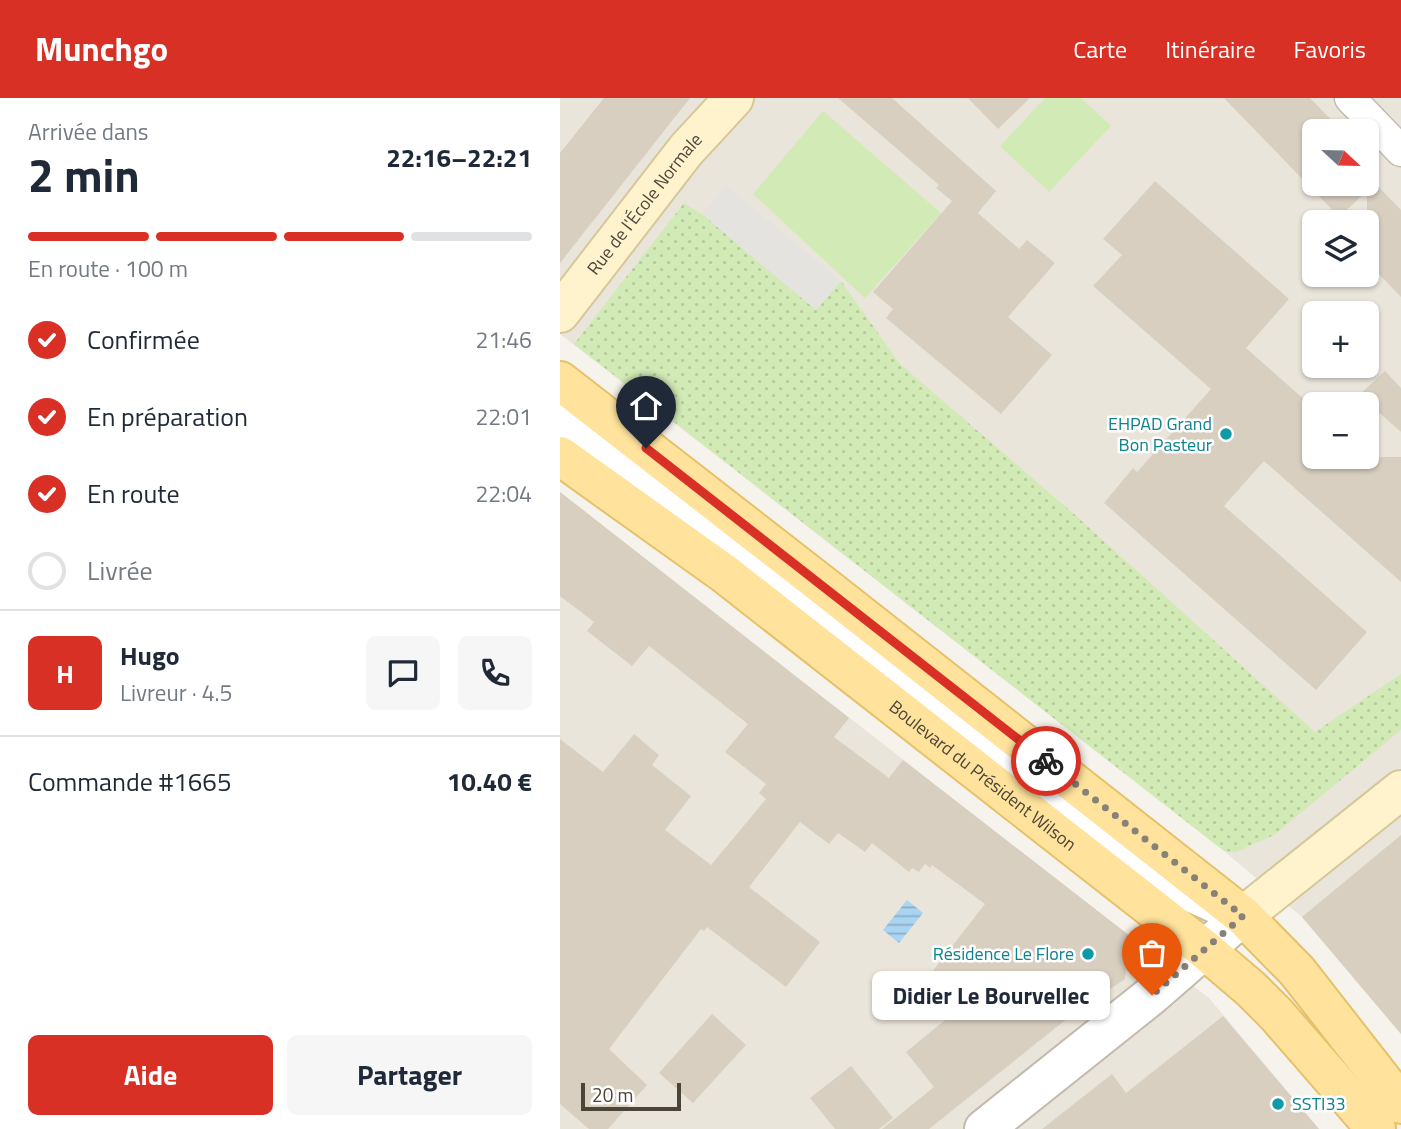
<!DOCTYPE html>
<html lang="fr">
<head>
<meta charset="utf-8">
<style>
	body { margin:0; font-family:"Titillium Web",sans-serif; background:#f6f6f7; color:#1f2937; height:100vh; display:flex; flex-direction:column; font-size:26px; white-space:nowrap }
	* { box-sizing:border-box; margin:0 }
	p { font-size:23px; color:#747a83 }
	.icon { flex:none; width:38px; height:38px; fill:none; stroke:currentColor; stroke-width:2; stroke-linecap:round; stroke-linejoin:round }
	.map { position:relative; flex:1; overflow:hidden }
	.details { display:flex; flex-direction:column; background:#fff; width:560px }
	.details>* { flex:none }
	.needle { width:46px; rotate:112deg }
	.buttons { position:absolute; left:742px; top:21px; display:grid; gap:14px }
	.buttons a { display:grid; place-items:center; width:77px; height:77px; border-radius:10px; background:#fff; box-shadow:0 2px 5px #0004; font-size:35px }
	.scale { position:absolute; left:21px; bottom:18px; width:100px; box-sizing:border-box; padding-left:7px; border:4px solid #4b4439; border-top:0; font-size:19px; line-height:24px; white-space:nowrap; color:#4b4439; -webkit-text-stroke:5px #fff; paint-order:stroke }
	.pin { position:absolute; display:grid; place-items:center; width:60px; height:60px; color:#fff; margin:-72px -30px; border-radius:50% 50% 50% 0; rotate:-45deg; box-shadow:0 0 7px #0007 }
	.pin .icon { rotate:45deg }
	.courier { position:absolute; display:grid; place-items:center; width:70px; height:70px; margin:-35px; border:5px solid #d93025; border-radius:50%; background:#fff; color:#222; box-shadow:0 2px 9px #0007 }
	.bubble { position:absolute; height:49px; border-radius:10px; background:#fff; box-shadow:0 2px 5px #0004; font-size:23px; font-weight:700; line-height:49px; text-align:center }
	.head em { font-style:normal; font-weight:700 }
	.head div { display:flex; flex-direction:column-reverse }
	.head { display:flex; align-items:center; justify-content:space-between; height:119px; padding:0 28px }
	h1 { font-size:46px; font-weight:700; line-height:52px }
	.bar { display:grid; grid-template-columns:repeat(4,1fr); gap:10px 7px; align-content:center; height:84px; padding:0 28px }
	.bar i { height:9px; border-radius:5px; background:#e0e1e3 }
	.bar .selected { background:#d93025 }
	.bar p { grid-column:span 4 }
	.line { display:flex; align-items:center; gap:18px; padding:0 28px; border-top:2px solid #e0e1e3 }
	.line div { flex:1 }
	.round { display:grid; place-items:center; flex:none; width:74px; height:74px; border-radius:10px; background:#f6f6f7 }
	ol { padding:0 28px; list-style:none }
	li { display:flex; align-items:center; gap:21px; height:77px }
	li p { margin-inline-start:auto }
	li .icon { padding:7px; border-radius:50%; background:#d93025; color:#fff; stroke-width:4 }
	li:last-child { color:#747a83 }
	li i { width:38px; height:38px; border:4px solid #e0e1e3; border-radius:50% }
	.cta { display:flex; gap:14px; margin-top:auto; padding:14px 28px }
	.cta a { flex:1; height:80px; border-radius:10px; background:#d93025; color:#fff; font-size:28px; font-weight:700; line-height:80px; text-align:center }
	.cta a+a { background:#f6f6f7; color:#1f2937 }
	header { display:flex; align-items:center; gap:42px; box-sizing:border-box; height:98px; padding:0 35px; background:#d93025; color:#fff }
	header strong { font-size:33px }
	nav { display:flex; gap:38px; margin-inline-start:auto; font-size:24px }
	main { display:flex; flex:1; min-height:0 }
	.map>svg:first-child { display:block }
	.residential { fill:#eae5da; fill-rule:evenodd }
	.park { fill:#d2eab5 }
	.garden { fill:url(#garden-dots) }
	.parking { fill:#e5e3e0 }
	.water { fill:url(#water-rules) }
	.building { fill:#d8cfc1 }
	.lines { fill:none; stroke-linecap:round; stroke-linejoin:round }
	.minor-casing { stroke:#c2bbae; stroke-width:33 }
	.tertiary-casing { stroke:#c2bbae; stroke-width:42 }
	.secondary-casing { stroke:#d6c79b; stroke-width:42 }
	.primary-casing { stroke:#e6c16a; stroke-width:42 }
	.minor { stroke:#fff; stroke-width:30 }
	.tertiary { stroke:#fff; stroke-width:38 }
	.secondary { stroke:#fff3cd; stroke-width:38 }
	.primary { stroke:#ffe39c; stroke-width:38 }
	.done { stroke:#878178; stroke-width:7; stroke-dasharray:0 12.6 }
	.route { stroke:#d93025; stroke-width:9 }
	.culture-dot { fill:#0f9aa8; stroke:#fff; stroke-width:2.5 }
	.labels { text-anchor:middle; stroke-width:5; stroke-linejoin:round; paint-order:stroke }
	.street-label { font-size:18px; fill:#4b4439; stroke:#fff }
	.culture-label { font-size:18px; fill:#0d838f; stroke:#fff; text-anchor:end }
</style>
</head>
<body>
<header>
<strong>Munchgo</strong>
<nav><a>Carte</a><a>Itinéraire</a><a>Favoris</a></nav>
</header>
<main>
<section class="details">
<div class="head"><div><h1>2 min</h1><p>Arrivée dans</p></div><em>22:16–22:21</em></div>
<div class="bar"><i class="selected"></i><i class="selected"></i><i class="selected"></i><i></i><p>En route · 100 m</p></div>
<ol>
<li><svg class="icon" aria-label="check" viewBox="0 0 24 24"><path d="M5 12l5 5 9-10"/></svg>Confirmée<p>21:46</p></li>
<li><svg class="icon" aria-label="check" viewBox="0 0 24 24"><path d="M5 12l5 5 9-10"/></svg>En préparation<p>22:01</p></li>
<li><svg class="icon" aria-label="check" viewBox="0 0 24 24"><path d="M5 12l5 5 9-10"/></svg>En route<p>22:04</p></li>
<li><i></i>Livrée</li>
</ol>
<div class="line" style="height:126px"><b class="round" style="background:#d93025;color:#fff">H</b><div><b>Hugo</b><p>Livreur · 4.5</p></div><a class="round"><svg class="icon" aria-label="chat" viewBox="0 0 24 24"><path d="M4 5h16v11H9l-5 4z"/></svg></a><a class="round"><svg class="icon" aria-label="phone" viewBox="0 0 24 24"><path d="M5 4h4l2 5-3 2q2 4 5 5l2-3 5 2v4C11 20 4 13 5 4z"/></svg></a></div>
<div class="line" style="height:91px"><div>Commande #1665</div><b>10.40 €</b></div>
<div class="cta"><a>Aide</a><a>Partager</a></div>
</section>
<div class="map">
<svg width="841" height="1031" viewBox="0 0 841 1031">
	<defs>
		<pattern id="garden-dots" width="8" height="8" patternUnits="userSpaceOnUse" patternTransform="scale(1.75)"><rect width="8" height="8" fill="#d2eab5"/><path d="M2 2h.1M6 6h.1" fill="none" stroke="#b6ca9c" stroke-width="1.8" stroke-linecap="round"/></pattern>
		<pattern id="water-rules" width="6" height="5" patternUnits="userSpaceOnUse" patternTransform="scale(1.75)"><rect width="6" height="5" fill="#a9d4f2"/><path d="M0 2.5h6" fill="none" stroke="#8caec5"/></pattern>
	</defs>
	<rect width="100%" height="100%" fill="#f6f3ec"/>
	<g class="residential">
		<path d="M 0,0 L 841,0 L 841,936 L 742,819 L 664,753 L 0,236 ZM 754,33 L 807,33 L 807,86 L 754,86 ZM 754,124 L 807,124 L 807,177 L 754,177 ZM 754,215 L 807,215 L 807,268 L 754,268 ZM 754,306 L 807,306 L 807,359 L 754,359 Z"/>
		<path d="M 0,394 L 649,900 L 759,1031 L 0,1031 Z"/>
	</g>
	<g class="park">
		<path d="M 485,0 L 521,0 L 551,28 L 489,94 L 440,48 Z"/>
		<path d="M 263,13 L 381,115 L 305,200 L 193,96 Z"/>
	</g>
	<path class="garden" d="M 124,105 L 142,116 L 256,212 L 281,183 L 340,266 L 515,417 L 755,634 L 841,576 L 841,632 L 714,737 L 676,754 L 664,753 L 14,246 Z"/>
	<path class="parking" d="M 166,87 L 281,183 L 256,212 L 142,116 Z"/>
	<path class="water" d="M 347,802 L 363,815 L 339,845 L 323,832 Z"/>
	<g class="building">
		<path d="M 44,0 L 130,0 L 0,165 L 0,55 Z"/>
		<path d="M 278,0 L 332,0 L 436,93 L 418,115 L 459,151 L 467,142 L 495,165 L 448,219 L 492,257 L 441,316 L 326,220 L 333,211 L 313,194 L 392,103 L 376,90 L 379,87 Z"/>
		<path d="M 408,0 L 470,0 L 438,31 Z"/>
		<path d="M 664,0 L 750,0 L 782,33 L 754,33 L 754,86 L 807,86 L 807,77 L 841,112 L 841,199 L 807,164 L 807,93 L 779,119 Z"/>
		<path d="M 595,83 L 729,201 L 686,250 L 754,310 L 754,359 L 841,359 L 841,484 L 704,363 L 664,408 L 807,534 L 756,592 L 544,405 L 573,370 L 577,374 L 651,291 L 533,188 L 562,157 L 543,141 Z"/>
		<path d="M 825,273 L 841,290 L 841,334 L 799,297 Z"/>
		<path d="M 0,394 L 289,620 L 274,639 L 329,680 L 343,662 L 570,838 L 565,881 L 513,916 L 369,1031 L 322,1031 L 374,989 L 346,954 L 401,909 L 365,883 L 425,806 L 372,767 L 370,770 L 365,766 L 359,774 L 352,770 L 349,774 L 312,745 L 305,754 L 278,735 L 269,746 L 240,724 L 189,789 L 260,844 L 226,889 L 147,829 L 144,833 L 141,831 L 49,951 L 87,987 L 48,1031 L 29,1031 L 0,1006 L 0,641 L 43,674 L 74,636 L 99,657 L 92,667 L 131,698 L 105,732 L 151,767 L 206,701 L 199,695 L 206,686 L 165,654 L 188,626 L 89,548 L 72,568 L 27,533 L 34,524 L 0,498 Z"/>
		<path d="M 841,737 L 841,936 L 742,819 Z"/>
		<path d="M 152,916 L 186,947 L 133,1005 L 99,975 Z"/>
		<path d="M 663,918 L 759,1031 L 482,1031 L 552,976 L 566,995 Z"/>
		<path d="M 291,968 L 333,1020 L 319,1031 L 275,1031 L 250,1000 Z"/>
	</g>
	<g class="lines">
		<g class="minor-casing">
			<path id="minor" d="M 790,0 L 841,53"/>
		</g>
		<g class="tertiary-casing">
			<g id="tertiary">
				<path d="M 0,324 L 77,374 L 178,451 L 241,476"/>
				<path d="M 180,482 L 234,504 L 532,733 L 586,771 L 619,789 L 683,818 L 592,897 L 424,1031"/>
			</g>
		</g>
		<g class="secondary-casing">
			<g id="secondary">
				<path id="s1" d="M 0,215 L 126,52 L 174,0"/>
				<path d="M 683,818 L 841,692"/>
			</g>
		</g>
		<g class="primary-casing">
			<g id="primary">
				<path d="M 0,283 L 256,482 L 683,818 L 737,873 L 841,1006"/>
				<path id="s2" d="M 0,358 L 165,476 L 644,851 L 691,891 L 716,916 L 816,1031"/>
			</g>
		</g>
		<use href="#minor" class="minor"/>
		<use href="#tertiary" class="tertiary"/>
		<use href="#secondary" class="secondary"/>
		<use href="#primary" class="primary"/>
	</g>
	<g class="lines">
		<path class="done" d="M 486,663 L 683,818 L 592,897"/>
		<path class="route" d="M 86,350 L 486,663"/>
	</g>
	<g class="culture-dot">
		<circle cx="666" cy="336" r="7"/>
		<circle cx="528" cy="856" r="7"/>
		<circle cx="718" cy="1006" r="7"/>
	</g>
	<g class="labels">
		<g class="street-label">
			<text dy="6" stroke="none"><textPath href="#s1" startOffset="138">Rue de l'École Normale</textPath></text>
			<text dy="6" stroke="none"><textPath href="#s2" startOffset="530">Boulevard du Président Wilson</textPath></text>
		</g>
		<g class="culture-label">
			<text x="652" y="332">EHPAD Grand<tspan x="652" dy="21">Bon Pasteur</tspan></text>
			<text x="514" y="862">Résidence Le Flore</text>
			<text x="732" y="1012" text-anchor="start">SSTI33</text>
		</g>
	</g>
</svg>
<div class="buttons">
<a><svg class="needle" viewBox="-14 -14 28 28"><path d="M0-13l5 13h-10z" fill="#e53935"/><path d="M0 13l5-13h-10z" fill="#747a83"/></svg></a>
<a><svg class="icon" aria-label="layers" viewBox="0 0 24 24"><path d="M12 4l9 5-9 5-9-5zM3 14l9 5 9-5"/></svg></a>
<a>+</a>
<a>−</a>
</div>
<div class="scale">20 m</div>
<div class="pin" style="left:592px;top:897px;background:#ea580c"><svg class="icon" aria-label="bag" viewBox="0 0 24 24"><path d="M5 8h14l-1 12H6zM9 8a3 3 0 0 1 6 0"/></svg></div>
<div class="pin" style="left:86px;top:350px;background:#1f2937"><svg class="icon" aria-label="home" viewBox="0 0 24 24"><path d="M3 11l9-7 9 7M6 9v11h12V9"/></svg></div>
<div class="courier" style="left:486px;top:663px"><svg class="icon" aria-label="bike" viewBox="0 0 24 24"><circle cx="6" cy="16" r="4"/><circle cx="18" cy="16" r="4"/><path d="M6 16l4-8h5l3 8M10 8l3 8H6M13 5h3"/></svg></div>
<div class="bubble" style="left:312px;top:873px;width:238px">Didier Le Bourvellec</div>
</div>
</main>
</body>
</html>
